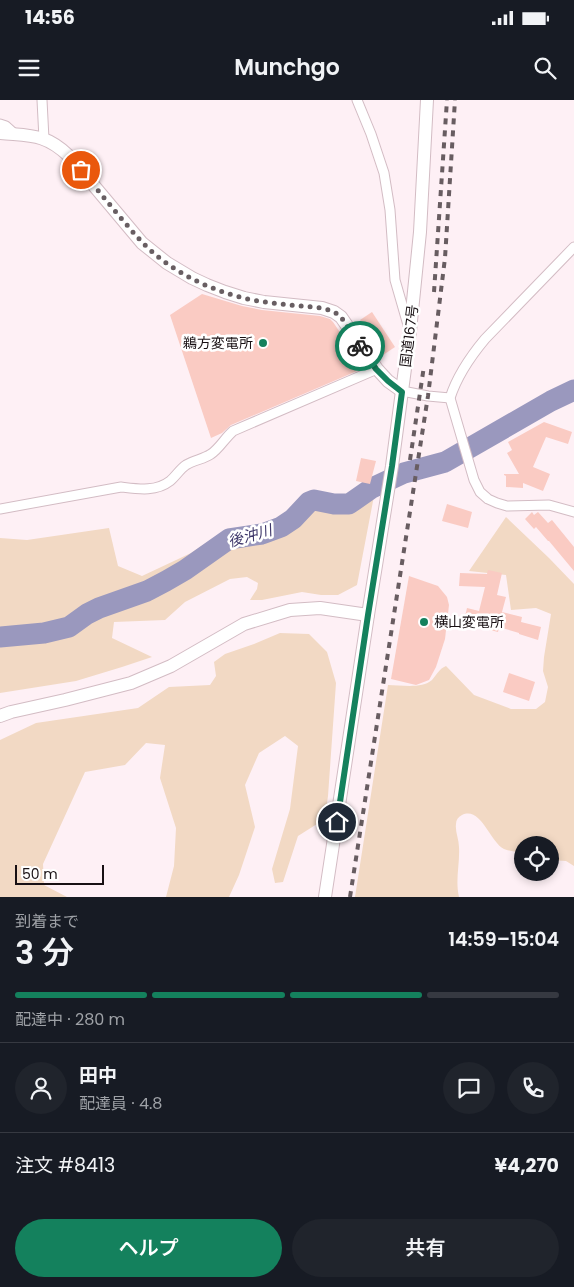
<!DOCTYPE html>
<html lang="ja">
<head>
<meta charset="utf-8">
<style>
	body { margin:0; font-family:Poppins,"Noto Sans JP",sans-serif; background:#20242c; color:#f1f3f6; height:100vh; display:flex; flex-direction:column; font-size:19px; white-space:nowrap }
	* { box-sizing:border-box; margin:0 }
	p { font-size:16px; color:#9ea1a6 }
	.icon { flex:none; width:28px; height:28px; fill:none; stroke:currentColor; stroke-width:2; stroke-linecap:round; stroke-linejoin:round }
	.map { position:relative; height:797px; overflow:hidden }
	.drawer { display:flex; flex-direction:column; background:#171b24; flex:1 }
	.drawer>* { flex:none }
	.buttons { position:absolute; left:514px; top:736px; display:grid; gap:10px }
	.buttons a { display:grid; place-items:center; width:45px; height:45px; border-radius:50%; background:#171b24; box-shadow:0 2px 8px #0003; font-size:25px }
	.scale { position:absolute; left:15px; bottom:12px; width:89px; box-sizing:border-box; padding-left:5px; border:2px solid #181013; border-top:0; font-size:14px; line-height:18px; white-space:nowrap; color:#181013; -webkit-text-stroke:4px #fff; paint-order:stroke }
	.pin { position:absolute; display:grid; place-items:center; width:42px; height:42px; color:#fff; margin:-21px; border:2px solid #fff; border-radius:50%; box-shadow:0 1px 5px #0007 }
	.courier { position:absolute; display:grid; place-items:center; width:50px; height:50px; margin:-25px; border:4px solid #14815d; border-radius:50%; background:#fff; color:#222; box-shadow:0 1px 6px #0007 }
	.head em { font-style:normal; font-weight:600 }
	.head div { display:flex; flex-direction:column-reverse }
	.head { display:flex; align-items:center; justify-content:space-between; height:85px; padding:0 15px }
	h1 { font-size:32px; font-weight:600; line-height:38px }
	.bar { display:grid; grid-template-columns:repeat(4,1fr); gap:8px 5px; align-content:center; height:60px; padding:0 15px }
	.bar i { height:6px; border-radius:4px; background:#363941 }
	.bar .current { background:#14815d }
	.bar p { grid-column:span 4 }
	.line { display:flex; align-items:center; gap:12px; padding:0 15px; border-top:1px solid #363941 }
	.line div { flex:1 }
	.round { display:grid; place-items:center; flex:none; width:52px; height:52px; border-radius:26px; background:#20242c }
	.cta { display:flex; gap:10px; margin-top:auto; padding:10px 15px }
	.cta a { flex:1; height:58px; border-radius:30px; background:#14815d; color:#fff; font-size:20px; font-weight:600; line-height:58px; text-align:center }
	.cta a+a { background:#20242c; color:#f1f3f6 }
	.status { display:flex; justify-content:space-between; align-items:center; height:35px; padding:0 25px; background:#171b24; direction:ltr }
	.status svg { height:14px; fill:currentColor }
	header { display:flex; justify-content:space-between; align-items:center; height:65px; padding:0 15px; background:#171b24; font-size:22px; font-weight:600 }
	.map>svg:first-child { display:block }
	.green { fill:#f2d9c4 }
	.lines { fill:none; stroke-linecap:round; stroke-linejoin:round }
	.river { stroke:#9a98be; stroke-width:21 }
	.building { fill:#facbc3 }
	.street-casing { stroke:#d3bcc4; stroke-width:11 }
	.secondary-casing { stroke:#d3bcc4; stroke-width:14 }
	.street { stroke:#fff; stroke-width:9 }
	.secondary { stroke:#fff; stroke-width:12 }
	.rail { stroke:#685d61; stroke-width:4; stroke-dasharray:6 6; stroke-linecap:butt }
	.done { stroke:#685e62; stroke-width:5; stroke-dasharray:0 9 }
	.route { stroke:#14815d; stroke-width:6 }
	.poi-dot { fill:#14815d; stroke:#fff; stroke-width:2 }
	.labels { text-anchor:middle; stroke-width:5; stroke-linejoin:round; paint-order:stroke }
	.street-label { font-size:14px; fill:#181013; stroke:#fff }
	.poi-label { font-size:14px; fill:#181013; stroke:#fff; text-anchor:end }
	.water-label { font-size:15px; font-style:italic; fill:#3e376a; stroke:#fff }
</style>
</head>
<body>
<div class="status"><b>14:56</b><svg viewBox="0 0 49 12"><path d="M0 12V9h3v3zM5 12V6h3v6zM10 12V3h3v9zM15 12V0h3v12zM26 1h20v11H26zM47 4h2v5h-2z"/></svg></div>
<header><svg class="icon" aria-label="menu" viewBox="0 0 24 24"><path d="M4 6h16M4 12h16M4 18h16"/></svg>Munchgo<svg class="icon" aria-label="search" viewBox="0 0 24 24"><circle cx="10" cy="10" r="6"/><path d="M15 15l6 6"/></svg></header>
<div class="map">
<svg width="574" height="797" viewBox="0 0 574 797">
	<rect width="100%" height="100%" fill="#fef0f5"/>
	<g class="green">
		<path d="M 367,396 L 374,396 L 357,485 L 338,495 L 321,495 L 302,492 L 262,500 L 250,500 L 257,489 L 258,483 L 247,477 L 230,479 L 185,502 L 165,520 L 114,522 L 112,538 L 152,557 L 122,567 L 76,581 L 0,593 L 0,438 L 27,440 L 109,428 L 118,466 L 142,476 L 191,453 L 212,439 L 236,432 L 277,424 L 292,415 L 314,408 L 351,412 Z"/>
		<path d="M 506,417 L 549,458 L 574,484 L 574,766 L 566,761 L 550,760 L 550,745 L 522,745 L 522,753 C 517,752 509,751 504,749 C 490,742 481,706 462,715 C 458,717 456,720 456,724 C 455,732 459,739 459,747 C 460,764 455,780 459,797 L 355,797 L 388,585 C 401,585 422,589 432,580 C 437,574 439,569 446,566 L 474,595 L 511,609 L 536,609 L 545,602 L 548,587 L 543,571 L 544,557 L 551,514 L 536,508 L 511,510 L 506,475 L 469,471 Z"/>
		<path d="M 280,533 L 309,534 L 327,552 L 336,583 L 328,696 L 325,717 L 317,724 L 298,736 L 283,782 L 275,783 L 272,769 L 290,709 L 298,646 L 285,636 L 259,653 L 245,685 L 255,727 L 239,775 L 229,797 L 166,797 L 174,766 L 176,728 L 160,678 L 165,645 L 146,643 L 125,665 L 85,672 L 43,764 L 44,785 L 67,797 L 0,797 L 0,640 L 36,623 L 138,608 L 169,587 L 210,585 L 216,576 L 214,562 L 225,554 L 254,544 Z"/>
	</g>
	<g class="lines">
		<path class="river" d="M 0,537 L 44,533 L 69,527 L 87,514 L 99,508 L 147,491 L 166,481 L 185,470 L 229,439 L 262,434 L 281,427 L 293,419 L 309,402 L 314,400 L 334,404 L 349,404 L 372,388 L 404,373 L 445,362 L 551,301 L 574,290"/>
	</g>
	<g class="building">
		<path d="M 202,194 L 242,206 L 262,210 L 320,216 L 330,219 L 333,222 L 364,268 L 231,325 L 222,333 L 211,338 L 170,215 Z"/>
		<path d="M 372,212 L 395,247 L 383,255 L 360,220 Z"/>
		<path d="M 544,322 L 572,332 L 568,344 L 546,337 L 533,367 L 550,374 L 543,391 L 523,383 L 523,388 L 506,387 L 506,376 L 504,375 L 504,374 L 519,374 L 507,353 L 512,350 L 508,342 Z"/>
		<path d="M 361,358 L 376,361 L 370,384 L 356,381 Z"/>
		<path d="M 447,404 L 472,412 L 468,428 L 442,421 Z"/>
		<path d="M 532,412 L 534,415 L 538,412 L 548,423 L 552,420 L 574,447 L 574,471 L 549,441 L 548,441 L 536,427 L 534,429 L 525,419 Z"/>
		<path d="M 488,470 L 502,473 L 497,495 L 506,497 L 502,512 L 522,517 L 521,522 L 541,527 L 538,540 L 519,534 L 519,533 L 499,527 L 498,532 L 482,528 L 483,526 L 464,521 L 467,508 L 479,511 L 485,487 L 459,486 L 460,473 L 487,474 Z"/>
		<path d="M 409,476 L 438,486 L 447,497 L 449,505 L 445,539 L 436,567 L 429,580 L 416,585 L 391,579 Z"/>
		<path d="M 509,573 L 535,582 L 529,601 L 503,592 Z"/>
	</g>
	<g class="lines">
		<g class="street-casing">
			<g id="street">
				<path d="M 42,0 L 44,39"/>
				<path d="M 357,0 L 371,34 L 384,73 L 390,110 L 395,180 L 408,225"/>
				<path d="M 0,24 L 6,26 L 16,35"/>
				<path d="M 574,147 L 485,239 C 470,257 457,276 450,298 L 474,380 L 480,392 L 488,399 L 497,403 L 507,406 L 549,405 L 574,412"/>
				<path d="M 402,291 L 428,296 L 450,298"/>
				<path d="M 0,409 L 121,387 C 138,389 156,392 170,381 C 176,376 180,369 186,365 C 194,360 204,359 211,354 C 219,349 225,338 233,331 L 377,269"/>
			</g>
		</g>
		<g class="secondary-casing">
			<g id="secondary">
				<path d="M 0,33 C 30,36 45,33 69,56 L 142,143 L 167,163 L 192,178 L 207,185 L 225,192 L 244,198 L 264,202 L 322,208 L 334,212 L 341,217 L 377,269 L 388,281 L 402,291"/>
				<path d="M 0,616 L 11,612 L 65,600 L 131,583 L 171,566 L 244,524 L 290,510 L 320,508 L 368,515"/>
				<path d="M 325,797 L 368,515 L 392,366 L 410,231 L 420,132 L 427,0"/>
			</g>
		</g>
		<use href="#street" class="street"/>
		<use href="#secondary" class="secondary"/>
		<g class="rail">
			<path d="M 434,192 L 447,0"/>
			<path d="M 410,360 L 424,266"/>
			<path d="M 350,797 L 428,296 L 445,158 L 455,0"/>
		</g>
	</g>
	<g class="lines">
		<path class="done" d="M 81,70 C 94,86 107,101 120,117 C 128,126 135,135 143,143 C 174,175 221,196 265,202 C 284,205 303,206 322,208 C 329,210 336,212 341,217 L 360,246"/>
		<path class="route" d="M 337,722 L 368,515 L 392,366 L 402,292 L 388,281 L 376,269 L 360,246"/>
	</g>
	<g class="poi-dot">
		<circle cx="263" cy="243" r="5"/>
		<circle cx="424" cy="522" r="5"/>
	</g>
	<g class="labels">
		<g class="street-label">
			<text transform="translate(409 236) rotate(-83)" y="5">国道167号</text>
		</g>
		<g class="poi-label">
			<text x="253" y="248">鵜方変電所</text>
			<text x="434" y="527" text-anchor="start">横山変電所</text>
		</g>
		<g class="water-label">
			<text transform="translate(250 436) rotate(-16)" y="5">後沖川</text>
		</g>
	</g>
</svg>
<div class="buttons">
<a><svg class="icon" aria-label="locate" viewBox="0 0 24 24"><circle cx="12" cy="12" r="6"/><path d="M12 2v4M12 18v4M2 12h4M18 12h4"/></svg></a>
</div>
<div class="scale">50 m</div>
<div class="pin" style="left:81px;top:70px;background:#ea580c"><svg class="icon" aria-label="bag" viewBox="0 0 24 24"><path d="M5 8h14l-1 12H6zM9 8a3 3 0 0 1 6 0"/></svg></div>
<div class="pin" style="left:337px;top:722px;background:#1f2937"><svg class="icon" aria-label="home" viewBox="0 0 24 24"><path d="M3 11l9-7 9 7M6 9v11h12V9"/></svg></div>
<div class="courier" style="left:360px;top:246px"><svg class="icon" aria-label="bike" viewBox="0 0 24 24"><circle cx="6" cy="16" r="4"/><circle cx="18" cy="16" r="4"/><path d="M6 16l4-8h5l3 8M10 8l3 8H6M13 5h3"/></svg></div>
</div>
<section class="drawer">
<div class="head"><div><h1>3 分</h1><p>到着まで</p></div><em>14:59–15:04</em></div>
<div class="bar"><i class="current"></i><i class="current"></i><i class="current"></i><i></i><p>配達中 · 280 m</p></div>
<div class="line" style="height:90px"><a class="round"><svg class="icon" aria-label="person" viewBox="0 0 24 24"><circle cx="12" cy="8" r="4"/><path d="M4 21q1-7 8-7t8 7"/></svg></a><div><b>田中</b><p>配達員 · 4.8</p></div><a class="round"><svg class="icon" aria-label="chat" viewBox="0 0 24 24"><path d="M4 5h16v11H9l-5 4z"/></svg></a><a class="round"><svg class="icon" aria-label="phone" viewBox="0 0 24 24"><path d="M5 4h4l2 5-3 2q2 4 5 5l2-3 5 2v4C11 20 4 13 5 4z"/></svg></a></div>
<div class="line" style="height:65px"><div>注文 #8413</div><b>¥4,270</b></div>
<div class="cta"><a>ヘルプ</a><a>共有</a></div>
</section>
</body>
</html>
